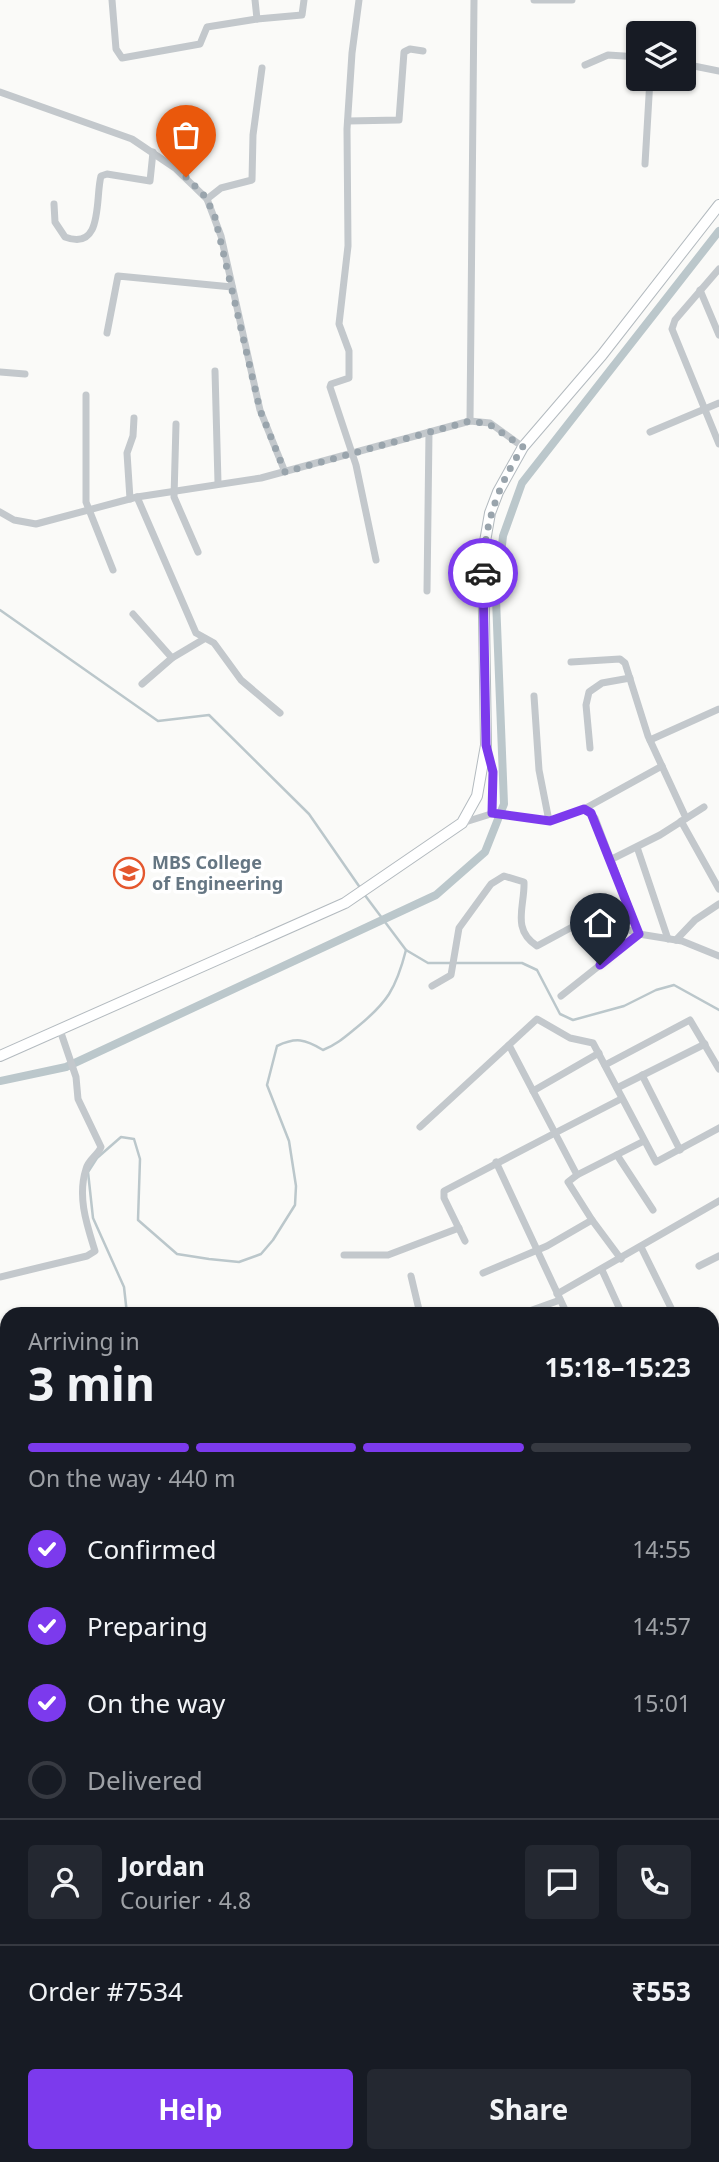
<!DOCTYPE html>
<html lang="en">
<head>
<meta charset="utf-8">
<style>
	body { margin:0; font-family:"Noto Sans",sans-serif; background:#242831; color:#f1f3f6; height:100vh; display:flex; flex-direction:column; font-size:26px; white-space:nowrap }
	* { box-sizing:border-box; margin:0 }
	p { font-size:23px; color:#9ea1a6 }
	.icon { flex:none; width:38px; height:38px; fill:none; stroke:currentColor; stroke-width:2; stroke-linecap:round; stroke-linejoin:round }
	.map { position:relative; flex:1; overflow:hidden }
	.details { position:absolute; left:0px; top:1307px; width:719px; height:856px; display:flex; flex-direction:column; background:#171b24; border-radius:21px 21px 0 0; box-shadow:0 2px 5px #0004 }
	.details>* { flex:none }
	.controls { position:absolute; left:626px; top:21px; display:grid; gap:14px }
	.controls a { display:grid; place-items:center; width:70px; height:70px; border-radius:7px; background:#171b24; box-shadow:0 2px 5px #0004; font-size:35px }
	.pin { position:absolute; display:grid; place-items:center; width:60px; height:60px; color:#fff; margin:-72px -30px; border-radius:50% 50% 50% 0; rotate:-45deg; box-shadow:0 0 7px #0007 }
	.pin .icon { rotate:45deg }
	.courier { position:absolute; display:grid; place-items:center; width:70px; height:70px; margin:-35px; border:5px solid #7c3aed; border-radius:50%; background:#fff; color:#222; box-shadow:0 2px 9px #0007 }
	.headline em { font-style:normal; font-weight:700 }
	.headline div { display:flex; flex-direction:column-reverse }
	.headline { display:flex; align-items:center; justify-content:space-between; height:119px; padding:0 28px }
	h1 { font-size:46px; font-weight:700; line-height:52px }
	.bar { display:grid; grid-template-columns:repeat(4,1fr); gap:10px 7px; align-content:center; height:84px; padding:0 28px }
	.bar i { height:9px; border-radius:5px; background:#363941 }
	.bar .active { background:#7c3aed }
	.bar p { grid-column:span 4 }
	.line { display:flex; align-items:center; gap:18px; padding:0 28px; border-top:2px solid #363941 }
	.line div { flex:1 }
	.round { display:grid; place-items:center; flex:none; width:74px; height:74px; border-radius:7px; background:#242831 }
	ol { padding:0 28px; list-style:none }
	li { display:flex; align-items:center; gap:21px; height:77px }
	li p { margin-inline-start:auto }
	li .icon { padding:7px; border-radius:50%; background:#7c3aed; color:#fff; stroke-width:4 }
	li:last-child { color:#9ea1a6 }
	li i { width:38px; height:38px; border:4px solid #363941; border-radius:50% }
	.action { display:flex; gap:14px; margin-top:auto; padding:14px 28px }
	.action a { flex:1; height:80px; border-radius:7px; background:#7c3aed; color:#fff; font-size:28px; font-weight:700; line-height:80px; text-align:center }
	.action a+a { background:#242831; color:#f1f3f6 }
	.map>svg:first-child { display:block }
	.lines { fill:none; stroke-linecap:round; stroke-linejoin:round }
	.stream { stroke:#bbc7cb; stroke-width:2.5 }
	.canal { stroke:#bbc7cb; stroke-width:8 }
	.secondary-casing { stroke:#b3babf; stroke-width:12 }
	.street { stroke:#c3c8cc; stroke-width:7 }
	.secondary { stroke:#fff; stroke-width:10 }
	.done { stroke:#99a4ac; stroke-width:7; stroke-dasharray:0 12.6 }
	.route { stroke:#7c3aed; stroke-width:9 }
	.labels { text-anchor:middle; stroke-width:7; stroke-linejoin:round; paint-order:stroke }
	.poi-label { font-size:18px; font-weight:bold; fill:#657683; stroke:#fff; text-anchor:start }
</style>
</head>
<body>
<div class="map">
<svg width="719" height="2162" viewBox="0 0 719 2162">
	<rect width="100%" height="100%" fill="#fafaf8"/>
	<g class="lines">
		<g class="stream">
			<path d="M 0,610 L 158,721 L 209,715 L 309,814 L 361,889"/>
			<path d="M 364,894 L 406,950 L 428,963 L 522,963 L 537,970 L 560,1014 L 573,1020 L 624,1006 L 656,990 L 674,985 L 719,1010"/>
			<path d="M 127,1314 L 124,1287 L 93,1218 L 88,1172 L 97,1158 L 121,1137 L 134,1139 L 140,1159 L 138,1220 L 177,1254 L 209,1259 L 239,1262 L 261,1254 L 273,1240 L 295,1205 L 296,1186 L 289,1141 L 267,1085 L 277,1046 C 296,1037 305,1039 323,1050 C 336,1045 345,1037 356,1028 C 387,1003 396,989 406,950"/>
			<path d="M 442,2156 L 442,2162"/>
		</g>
		<g class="canal">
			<path d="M 0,1081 L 66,1067 L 436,895 L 485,852 L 504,804 L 496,599 L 503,536 L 522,483 L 719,231"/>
			<path d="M 712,1847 L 719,1851"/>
			<path d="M 48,2162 L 50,2156"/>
		</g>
		<g class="secondary-casing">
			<path id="secondary" d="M 0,1056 L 345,903 L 462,823 L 477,796 L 486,745 L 483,553 L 490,513 L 498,492 L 523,447 L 602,355 L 719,205"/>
		</g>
		<g class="street">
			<path d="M 112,0 L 116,49 L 122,58 L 200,44 L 207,27 L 257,19 L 255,0"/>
			<path d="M 359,0 L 352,53 L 347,129 L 348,246 L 339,324 L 349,351 L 349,378 L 331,384 L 330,387 L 356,465 L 376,560"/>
			<path d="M 534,0 L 572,0"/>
			<path d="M 257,19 L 302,15 L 304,0"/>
			<path d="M 684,64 L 719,71"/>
			<path d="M 585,65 L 608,55 L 639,57"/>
			<path d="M 0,92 L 132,139 L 175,168 L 207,199 L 221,236 L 260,410 L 285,472"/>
			<path d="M 348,121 L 399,120 L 404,52 L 410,49 L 423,51"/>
			<path d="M 645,164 L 650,79"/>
			<path d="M 207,199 L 221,188 L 252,180 L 253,135 L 262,68"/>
			<path d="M 54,204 L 55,222 L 65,237 C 104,252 95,197 101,176 L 107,174 L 150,181 L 153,152"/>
			<path d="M 719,269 L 675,320 L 672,329 L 719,444"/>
			<path d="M 700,290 L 719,335"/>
			<path d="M 107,333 L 118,276 L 232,287"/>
			<path d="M 215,371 L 218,483"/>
			<path d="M 0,372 L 25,374"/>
			<path d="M 86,395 L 86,502 L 113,570"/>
			<path d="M 470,421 L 474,0"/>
			<path d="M 176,424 L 174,497 L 198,552"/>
			<path d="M 650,432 L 719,403"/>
			<path d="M 137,497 L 196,633 L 214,643 L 241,680 L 280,713"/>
			<path d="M 130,499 L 127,453 L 133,436 L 134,418"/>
			<path d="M 0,512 L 14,520 L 36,524 L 137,497 L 261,478 L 470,421 L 490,423 L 523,447"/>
			<path d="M 427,591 L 429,432"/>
			<path d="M 133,614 L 172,658"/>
			<path d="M 571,662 L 620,659 L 625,663 L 648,736 L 686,818"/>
			<path d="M 142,684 L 172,658 L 204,639"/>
			<path d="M 534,696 L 539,770 L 549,821"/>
			<path d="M 650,740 L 719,709"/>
			<path d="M 590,748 L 586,705 L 589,692 L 602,683 L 630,678"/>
			<path d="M 487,749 L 493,773 L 492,813"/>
			<path d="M 584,809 L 662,766"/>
			<path d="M 681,821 L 719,889"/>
			<path d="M 462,823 L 494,813 L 549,821 L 584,809 L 595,818 L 639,934 L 561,996"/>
			<path d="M 637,847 L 668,939"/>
			<path d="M 610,860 L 660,835 L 704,807"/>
			<path d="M 676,940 L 695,920 L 719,904"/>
			<path d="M 432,986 L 451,975 L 459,928 L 491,884 L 504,876 L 524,882 C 525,906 511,929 537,946 L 587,919 L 599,918 L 639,934 L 682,941 L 719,956"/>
			<path d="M 605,1065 L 690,1020 L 719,1069"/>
			<path d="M 642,1075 L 680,1150"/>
			<path d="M 617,1088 L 705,1044"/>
			<path d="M 533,1091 L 599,1053"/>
			<path d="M 420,1127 L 537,1019 L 570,1038 L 593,1043 L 656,1162 L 719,1128"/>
			<path d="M 617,1155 L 653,1210"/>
			<path d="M 496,1162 L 567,1314"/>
			<path d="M 577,1175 L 644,1141"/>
			<path d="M 592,1220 L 621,1259"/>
			<path d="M 465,1241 L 444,1198 L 444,1191 L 555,1133 L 509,1045"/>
			<path d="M 641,1247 L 674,1314"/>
			<path d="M 344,1255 L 388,1255 L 459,1228"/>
			<path d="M 699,1266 L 719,1256"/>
			<path d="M 602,1270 L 622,1314"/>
			<path d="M 483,1273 L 547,1246 L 592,1220 L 568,1182 L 577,1175 L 555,1133 L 621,1099"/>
			<path d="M 411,1276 L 420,1314"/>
			<path d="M 0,1277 L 87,1256 L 95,1251 C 87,1225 77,1197 86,1169 C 88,1160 98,1155 101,1147 L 78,1099 L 76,1077 L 60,1030"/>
			<path d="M 557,1294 L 719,1201"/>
			<path d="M 521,1314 L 560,1300"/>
			<path d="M 712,1395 L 719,1390"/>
			<path d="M 712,1436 L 719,1447"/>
			<path d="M 0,1636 L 7,1637"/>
			<path d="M 712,1697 L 719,1661"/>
			<path d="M 712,1739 L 719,1802"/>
			<path d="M 0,1782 L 7,1782"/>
			<path d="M 712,1839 L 719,1841"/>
			<path d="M 712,1865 L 719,1866"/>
			<path d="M 0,1922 L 7,1918"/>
			<path d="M 0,1993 L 7,2008"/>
			<path d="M 712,2002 L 719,2010"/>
			<path d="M 0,2052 L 7,2051"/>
			<path d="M 712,2072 L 719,2068"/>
			<path d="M 0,2096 L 7,2095"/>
			<path d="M 712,2104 L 719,2112"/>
			<path d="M 43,2156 L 43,2162"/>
			<path d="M 117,2156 L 121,2162"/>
			<path d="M 195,2156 L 198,2162"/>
			<path d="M 255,2156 L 261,2162"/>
			<path d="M 325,2156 L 330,2162"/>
			<path d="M 405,2156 L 411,2162"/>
			<path d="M 471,2156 L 476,2162"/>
			<path d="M 530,2156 L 534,2162"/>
			<path d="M 579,2156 L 584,2162"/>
			<path d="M 675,2156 L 679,2162"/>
			<path d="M 69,2162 L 69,2156"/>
			<path d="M 339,2162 L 346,2156"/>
			<path d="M 546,2162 L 553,2156"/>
		</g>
		<use href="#secondary" class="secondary"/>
	</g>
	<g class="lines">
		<path class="done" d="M 186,177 L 203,194 L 214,213 L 260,410 L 285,472 L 470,421 L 489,424 L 523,447 C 497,487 484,525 483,573"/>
		<path class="route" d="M 483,573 L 486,745 L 493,772 L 492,813 L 550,821 L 584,809 L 591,813 L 639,934 L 600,965"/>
	</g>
	<defs>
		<g id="university-ring" transform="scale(1.575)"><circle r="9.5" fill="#fff" stroke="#e4572e" stroke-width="1.5"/><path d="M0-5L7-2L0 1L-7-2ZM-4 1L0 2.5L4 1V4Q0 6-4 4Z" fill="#e4572e"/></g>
	</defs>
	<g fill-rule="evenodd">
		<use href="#university-ring" x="129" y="873"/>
	</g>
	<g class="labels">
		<g class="poi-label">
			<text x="152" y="869">MBS College<tspan x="152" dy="21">of Engineering</tspan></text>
		</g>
	</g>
</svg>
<div class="controls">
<a><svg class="icon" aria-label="layers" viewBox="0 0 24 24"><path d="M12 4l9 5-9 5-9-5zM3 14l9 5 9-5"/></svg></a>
</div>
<div class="pin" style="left:186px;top:177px;background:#ea580c"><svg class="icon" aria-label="bag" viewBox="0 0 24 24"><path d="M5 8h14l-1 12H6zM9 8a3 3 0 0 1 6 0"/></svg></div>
<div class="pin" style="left:600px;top:965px;background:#1f2937"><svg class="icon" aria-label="home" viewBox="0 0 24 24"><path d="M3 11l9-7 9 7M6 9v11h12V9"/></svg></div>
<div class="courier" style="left:483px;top:573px"><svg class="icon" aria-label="car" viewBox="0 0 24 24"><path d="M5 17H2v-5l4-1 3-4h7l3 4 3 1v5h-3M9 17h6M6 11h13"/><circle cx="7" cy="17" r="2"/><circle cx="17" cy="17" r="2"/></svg></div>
<section class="details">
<div class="headline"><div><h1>3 min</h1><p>Arriving in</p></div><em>15:18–15:23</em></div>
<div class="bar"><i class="active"></i><i class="active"></i><i class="active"></i><i></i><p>On the way · 440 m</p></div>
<ol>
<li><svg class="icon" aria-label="check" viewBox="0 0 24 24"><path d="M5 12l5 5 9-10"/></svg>Confirmed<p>14:55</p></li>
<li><svg class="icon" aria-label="check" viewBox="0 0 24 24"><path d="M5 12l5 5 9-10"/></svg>Preparing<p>14:57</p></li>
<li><svg class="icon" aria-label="check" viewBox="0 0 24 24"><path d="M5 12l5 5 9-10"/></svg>On the way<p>15:01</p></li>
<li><i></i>Delivered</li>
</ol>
<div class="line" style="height:126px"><a class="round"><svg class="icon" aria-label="person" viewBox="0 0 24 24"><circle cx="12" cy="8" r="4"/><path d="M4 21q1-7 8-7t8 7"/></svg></a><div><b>Jordan</b><p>Courier · 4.8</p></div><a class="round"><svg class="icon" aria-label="chat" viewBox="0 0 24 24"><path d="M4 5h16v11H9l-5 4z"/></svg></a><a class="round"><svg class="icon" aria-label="phone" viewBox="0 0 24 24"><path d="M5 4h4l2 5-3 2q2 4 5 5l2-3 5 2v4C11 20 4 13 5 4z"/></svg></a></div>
<div class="line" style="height:91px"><div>Order #7534</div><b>₹553</b></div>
<div class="action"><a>Help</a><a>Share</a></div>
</section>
</div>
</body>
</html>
